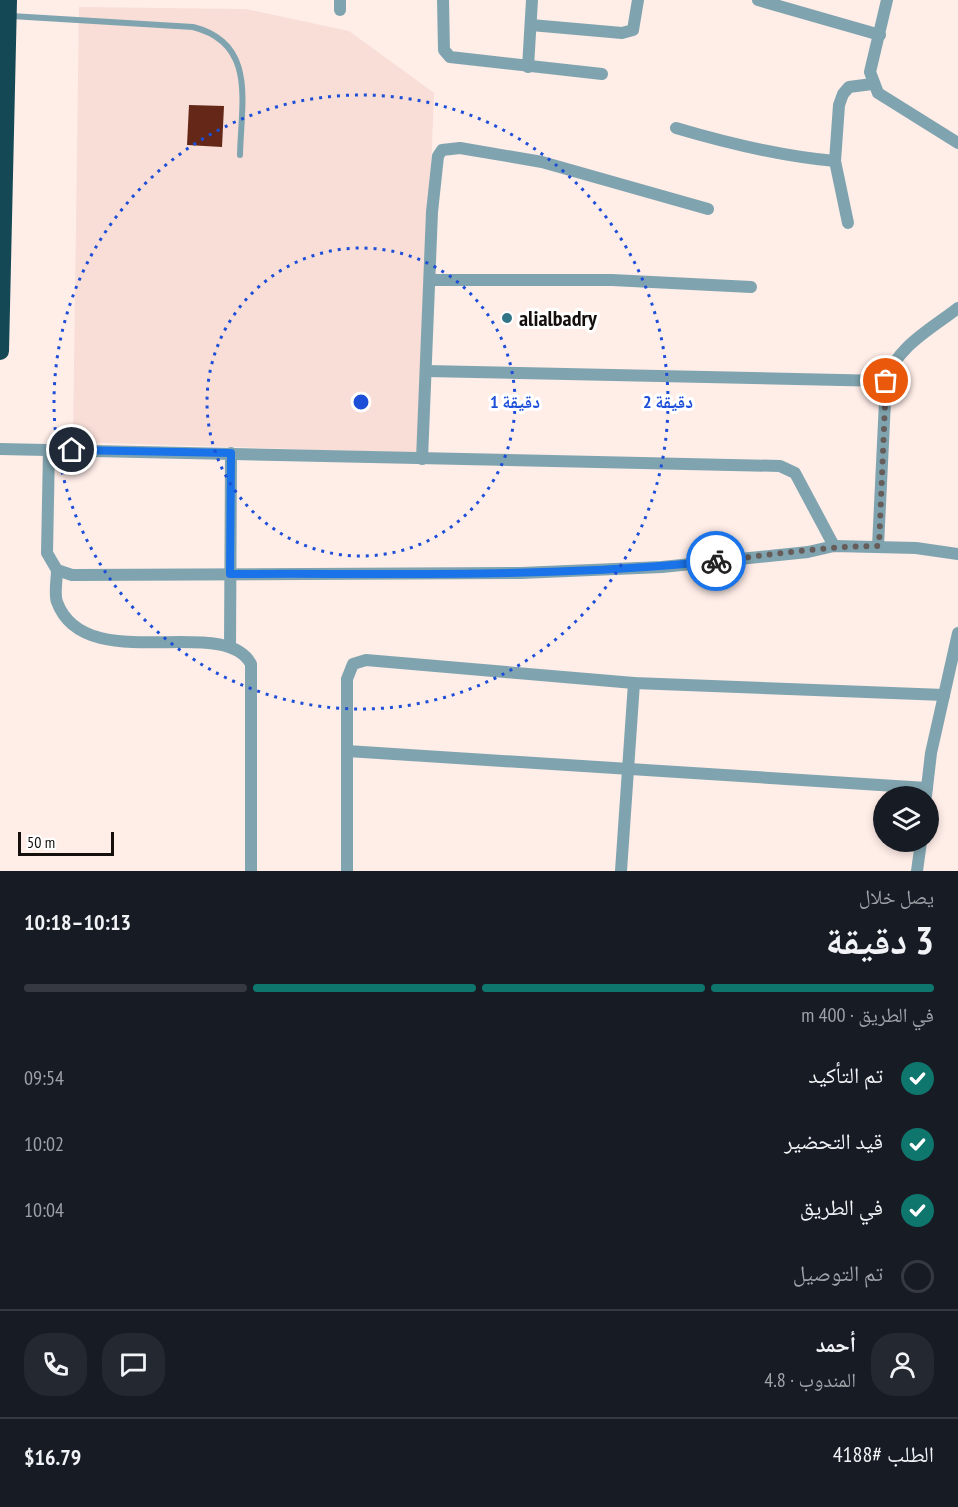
<!DOCTYPE html>
<html lang="ar">
<head>
<meta charset="utf-8">
<style>
	body { margin:0; font-family:"PT Sans Narrow","Noto Naskh Arabic",sans-serif; background:#242831; color:#f1f3f6; direction:rtl; height:100vh; display:flex; flex-direction:column; font-size:22px; white-space:nowrap }
	* { box-sizing:border-box; margin:0 }
	p { font-size:20px; color:#9ea1a6 }
	.icon { flex:none; width:33px; height:33px; fill:none; stroke:currentColor; stroke-width:2; stroke-linecap:round; stroke-linejoin:round }
	.map { position:relative; height:871px; overflow:hidden; direction:ltr }
	.side { display:flex; flex-direction:column; background:#171b24; flex:1 }
	.side>* { flex:none }
	.tools { position:absolute; left:873px; top:786px; display:grid; gap:12px }
	.tools a { display:grid; place-items:center; width:66px; height:66px; border-radius:50%; background:#171b24; box-shadow:0 3px 9px #0003; font-size:30px }
	.scale { position:absolute; left:18px; bottom:15px; width:96px; box-sizing:border-box; padding-left:6px; border:3px solid #140e0d; border-top:0; font-size:16px; line-height:21px; white-space:nowrap; color:#140e0d; -webkit-text-stroke:4px #fff; paint-order:stroke }
	.pin { position:absolute; display:grid; place-items:center; width:51px; height:51px; color:#fff; margin:-26px; border:3px solid #fff; border-radius:50%; box-shadow:0 2px 6px #0007 }
	.courier { position:absolute; display:grid; place-items:center; width:60px; height:60px; margin:-30px; border:4px solid #1a73e8; border-radius:50%; background:#fff; color:#222; box-shadow:0 2px 8px #0007 }
	.head em { font-style:normal; font-weight:700 }
	.head div { display:flex; flex-direction:column-reverse }
	.head { display:flex; align-items:center; justify-content:space-between; height:102px; padding:0 24px }
	h1 { font-size:39px; font-weight:700; line-height:45px }
	.bar { display:grid; grid-template-columns:repeat(4,1fr); gap:9px 6px; align-content:center; height:72px; padding:0 24px }
	.bar i { height:8px; border-radius:4px; background:#363941 }
	.bar .on { background:#0f766e }
	.bar p { grid-column:span 4 }
	.line { display:flex; align-items:center; gap:15px; padding:0 24px; border-top:2px solid #363941 }
	.line div { flex:1 }
	.round { display:grid; place-items:center; flex:none; width:63px; height:63px; border-radius:24px; background:#242831 }
	ol { padding:0 24px; list-style:none }
	li { display:flex; align-items:center; gap:18px; height:66px }
	li p { margin-inline-start:auto }
	li .icon { padding:6px; border-radius:50%; background:#0f766e; color:#fff; stroke-width:4 }
	li:last-child { color:#9ea1a6 }
	li i { width:33px; height:33px; border:3px solid #363941; border-radius:50% }
	.map>svg:first-child { display:block }
	.built { fill:#f8ded6 }
	.building { fill:#652717 }
	.lines { fill:none; stroke-linecap:round; stroke-linejoin:round }
	.lane { stroke:#80a4af; stroke-width:6 }
	.street { stroke:#80a4af; stroke-width:12 }
	.highway { stroke:#154855; stroke-width:18 }
	.done { stroke:#665c5a; stroke-width:6; stroke-dasharray:0 10.8 }
	.route { stroke:#1a73e8; stroke-width:8 }
	.ring { fill:none; stroke:#1d4ed8; stroke-width:3; stroke-dasharray:3 6 }
	.poi-dot { fill:#327586; stroke:#fff; stroke-width:2 }
	.labels { text-anchor:middle; stroke-width:6; stroke-linejoin:round; paint-order:stroke }
	.poi-label { font-size:22px; font-weight:bold; fill:#140e0d; stroke:#fff; text-anchor:start }
	.centre { fill:#1d4ed8; stroke:#fff; stroke-width:3 }
	.ring-label { font-size:18px; text-anchor:middle; font-weight:bold; fill:#1d4ed8; stroke:#fff; stroke-width:6; stroke-linejoin:round; paint-order:stroke }
</style>
</head>
<body>
<div class="map">
<svg width="958" height="871" viewBox="0 0 958 871">
	<rect width="100%" height="100%" fill="#ffede8"/>
	<path class="built" d="M 79,7 L 246,9 L 349,31 L 434,93 L 420,453 L 73,442 Z"/>
	<path class="building" d="M 189,105 L 224,106 L 222,147 L 187,145 Z"/>
	<g class="lines">
		<path class="lane" d="M 11,16 L 193,27 C 257,43 241,103 240,155"/>
		<g class="street">
			<path d="M 443,0 L 444,50 L 450,57 L 602,74"/>
			<path d="M 758,0 L 880,35"/>
			<path d="M 887,0 L 870,72 L 878,93 L 958,143"/>
			<path d="M 340,10 L 340,0"/>
			<path d="M 531,25 L 622,33 L 633,30 L 638,0"/>
			<path d="M 528,67 L 532,0"/>
			<path d="M 676,128 C 730,144 780,156 835,161"/>
			<path d="M 848,223 L 835,161 L 839,105 L 843,94 L 849,87 L 872,84"/>
			<path d="M 430,280 L 612,280 L 751,287"/>
			<path d="M 426,371 L 886,381"/>
			<path d="M 0,449 L 780,466 L 795,473 L 834,546"/>
			<path d="M 49,450 L 47,553 L 57,570 L 72,575 L 521,573 L 662,567 L 808,552 L 834,546 L 916,548 L 958,554"/>
			<path d="M 422,459 L 432,212 L 438,156 L 442,150 L 460,148 L 542,162 L 708,209"/>
			<path d="M 878,546 L 886,381 C 896,347 931,329 958,308"/>
			<path d="M 57,570 C 57,579 54,594 57,602 C 85,678 224,613 251,664 L 251,871"/>
			<path d="M 230,647 L 231,453"/>
			<path d="M 347,751 L 927,788"/>
			<path d="M 926,796 L 931,753 L 958,633"/>
			<path d="M 347,871 L 347,679 L 353,664 L 366,660 L 634,683 L 944,695"/>
			<path d="M 621,871 L 634,683"/>
			<path d="M 917,871 L 921,842"/>
		</g>
		<path class="highway" d="M 0,351 L 8,0"/>
	</g>
	<g class="lines">
		<path class="done" d="M 716,561 C 770,555 824,546 879,546 L 886,381"/>
		<path class="route" d="M 72,450 L 231,453 L 230,574 C 392,573 555,578 716,561"/>
	</g>
	<g class="ring">
		<circle cx="361" cy="402" r="154"/>
		<circle cx="361" cy="402" r="307"/>
	</g>
	<circle class="poi-dot" cx="507" cy="318" r="6"/>
	<g class="labels">
		<g class="poi-label">
			<text x="519" y="326">alialbadry</text>
		</g>
	</g>
	<circle cx="361" cy="402" r="9" class="centre"/>
	<g class="ring-label">
		<text x="515" y="408">1 دقيقة</text>
		<text x="668" y="408">2 دقيقة</text>
	</g>
</svg>
<div class="tools">
<a><svg class="icon" aria-label="layers" viewBox="0 0 24 24"><path d="M12 4l9 5-9 5-9-5zM3 14l9 5 9-5"/></svg></a>
</div>
<div class="scale">50 m</div>
<div class="pin" style="left:886px;top:381px;background:#ea580c"><svg class="icon" aria-label="bag" viewBox="0 0 24 24"><path d="M5 8h14l-1 12H6zM9 8a3 3 0 0 1 6 0"/></svg></div>
<div class="pin" style="left:72px;top:450px;background:#1f2937"><svg class="icon" aria-label="home" viewBox="0 0 24 24"><path d="M3 11l9-7 9 7M6 9v11h12V9"/></svg></div>
<div class="courier" style="left:716px;top:561px"><svg class="icon" aria-label="bike" viewBox="0 0 24 24"><circle cx="6" cy="16" r="4"/><circle cx="18" cy="16" r="4"/><path d="M6 16l4-8h5l3 8M10 8l3 8H6M13 5h3"/></svg></div>
</div>
<section class="side">
<div class="head"><div><h1>3 دقيقة</h1><p>يصل خلال</p></div><em>10:13–10:18</em></div>
<div class="bar"><i class="on"></i><i class="on"></i><i class="on"></i><i></i><p>في الطريق · 400 m</p></div>
<ol>
<li><svg class="icon" aria-label="check" viewBox="0 0 24 24"><path d="M5 12l5 5 9-10"/></svg>تم التأكيد<p>09:54</p></li>
<li><svg class="icon" aria-label="check" viewBox="0 0 24 24"><path d="M5 12l5 5 9-10"/></svg>قيد التحضير<p>10:02</p></li>
<li><svg class="icon" aria-label="check" viewBox="0 0 24 24"><path d="M5 12l5 5 9-10"/></svg>في الطريق<p>10:04</p></li>
<li><i></i>تم التوصيل</li>
</ol>
<div class="line" style="height:108px"><a class="round"><svg class="icon" aria-label="person" viewBox="0 0 24 24"><circle cx="12" cy="8" r="4"/><path d="M4 21q1-7 8-7t8 7"/></svg></a><div><b>أحمد</b><p>المندوب · 4.8</p></div><a class="round"><svg class="icon" aria-label="chat" viewBox="0 0 24 24"><path d="M4 5h16v11H9l-5 4z"/></svg></a><a class="round"><svg class="icon" aria-label="phone" viewBox="0 0 24 24"><path d="M5 4h4l2 5-3 2q2 4 5 5l2-3 5 2v4C11 20 4 13 5 4z"/></svg></a></div>
<div class="line" style="height:78px"><div>الطلب #4188</div><b>$16.79</b></div>
</section>
</body>
</html>
